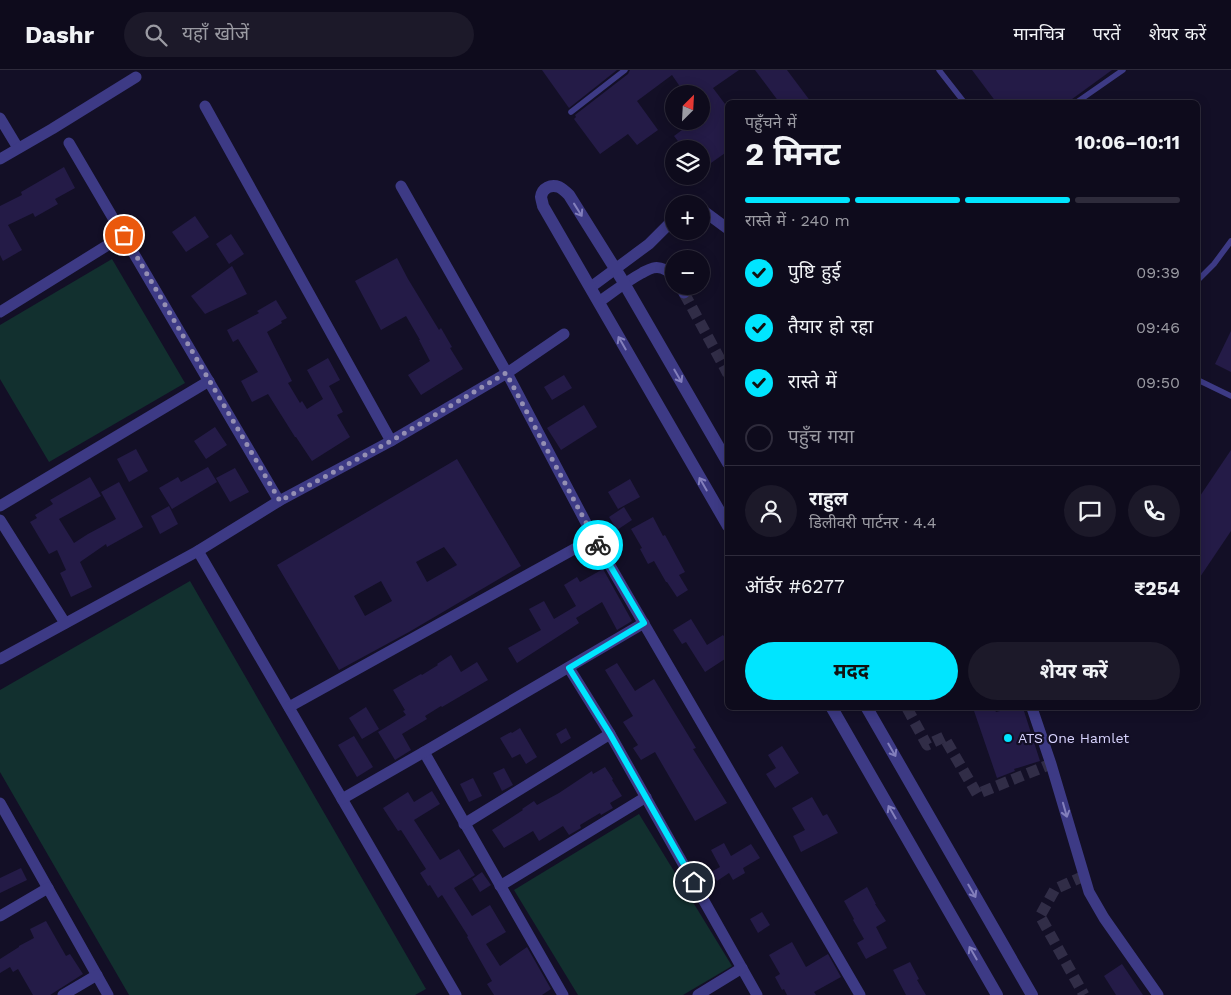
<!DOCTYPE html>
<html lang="hi">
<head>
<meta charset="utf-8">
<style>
	body { margin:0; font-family:"Work Sans","Noto Sans Devanagari",sans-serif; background:#1c1929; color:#f1f3f6; height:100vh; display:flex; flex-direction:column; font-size:19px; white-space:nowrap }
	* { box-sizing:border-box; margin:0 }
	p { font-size:16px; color:#9b9ba3 }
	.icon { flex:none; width:28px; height:28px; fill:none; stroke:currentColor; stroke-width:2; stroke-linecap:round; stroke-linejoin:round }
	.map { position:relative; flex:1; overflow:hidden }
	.details { position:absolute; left:725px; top:30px; width:475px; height:610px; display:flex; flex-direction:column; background:#0e0b1c; border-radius:8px; box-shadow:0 2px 12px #0003,0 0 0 1px #2e2b3b }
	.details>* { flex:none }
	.needle { width:32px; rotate:24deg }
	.controls { position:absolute; left:665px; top:15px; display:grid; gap:10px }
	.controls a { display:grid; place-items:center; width:45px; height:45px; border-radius:50%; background:#0e0b1c; box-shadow:0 2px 12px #0003,0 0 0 1px #2e2b3b; font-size:25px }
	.pin { position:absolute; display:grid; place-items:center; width:42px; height:42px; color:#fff; margin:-21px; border:2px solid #fff; border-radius:50%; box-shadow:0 1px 5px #0007 }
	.courier { position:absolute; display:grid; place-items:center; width:50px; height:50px; margin:-25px; border:4px solid #00e5ff; border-radius:50%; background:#fff; color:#222; box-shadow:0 1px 6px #0007 }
	.headline em { font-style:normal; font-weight:700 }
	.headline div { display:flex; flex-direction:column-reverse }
	.headline { display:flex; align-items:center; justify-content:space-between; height:85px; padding:0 20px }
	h1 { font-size:32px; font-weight:700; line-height:38px }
	.bar { display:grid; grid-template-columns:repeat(4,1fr); gap:8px 5px; align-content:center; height:60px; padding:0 20px }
	.bar i { height:6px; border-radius:4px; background:#2e2b3b }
	.bar .selected { background:#00e5ff }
	.bar p { grid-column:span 4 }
	.line { display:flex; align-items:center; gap:12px; padding:0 20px; border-top:1px solid #2e2b3b }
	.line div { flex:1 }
	.round { display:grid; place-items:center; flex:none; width:52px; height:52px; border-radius:26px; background:#1c1929 }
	ol { padding:0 20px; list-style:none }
	li { display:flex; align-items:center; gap:15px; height:55px }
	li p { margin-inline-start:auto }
	li .icon { padding:5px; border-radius:50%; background:#00e5ff; color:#111; stroke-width:4 }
	li:last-child { color:#9b9ba3 }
	li i { width:28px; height:28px; border:2px solid #2e2b3b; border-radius:50% }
	.cta { display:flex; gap:10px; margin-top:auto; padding:10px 20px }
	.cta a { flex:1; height:58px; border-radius:30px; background:#00e5ff; color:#111; font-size:20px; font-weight:700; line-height:58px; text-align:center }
	.cta a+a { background:#1c1929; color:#f1f3f6 }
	header { display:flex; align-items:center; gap:30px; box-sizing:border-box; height:70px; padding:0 25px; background:#0e0b1c; border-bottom:1px solid #2e2b3b }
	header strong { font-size:24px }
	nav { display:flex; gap:28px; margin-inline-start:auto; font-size:18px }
	.search { width:350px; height:45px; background:#1c1929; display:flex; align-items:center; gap:12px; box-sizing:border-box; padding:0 18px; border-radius:28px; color:#9b9ba3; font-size:19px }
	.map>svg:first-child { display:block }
	.green { fill:#12302f }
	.building { fill:#241b47; fill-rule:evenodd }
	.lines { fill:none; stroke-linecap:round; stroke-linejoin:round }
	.minor-tunnel { stroke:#312d47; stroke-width:11; stroke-dasharray:11 5.5; stroke-linecap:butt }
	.service { stroke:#3d3a85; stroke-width:5.5 }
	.minor { stroke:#3d3a85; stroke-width:11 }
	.tertiary { stroke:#3d3a85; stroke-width:12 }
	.oneway { stroke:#837fbc }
	.done { stroke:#948fb3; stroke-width:5; stroke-dasharray:0 9 }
	.route { stroke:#00e5ff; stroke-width:6 }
	.poi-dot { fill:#00e5ff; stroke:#130f26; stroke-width:2 }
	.labels { text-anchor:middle; stroke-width:4.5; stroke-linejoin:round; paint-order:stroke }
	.poi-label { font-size:14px; fill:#d9d4ff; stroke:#130f26; text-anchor:start }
</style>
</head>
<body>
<header>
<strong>Dashr</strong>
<div class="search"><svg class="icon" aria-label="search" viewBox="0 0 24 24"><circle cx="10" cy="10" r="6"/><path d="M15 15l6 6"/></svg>यहाँ खोजें</div>
<nav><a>मानचित्र</a><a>परतें</a><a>शेयर करें</a></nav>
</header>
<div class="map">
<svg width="1231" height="925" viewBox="0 0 1231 925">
	<rect width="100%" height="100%" fill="#130f26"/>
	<g class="green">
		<path d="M 112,189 L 185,313 L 49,392 L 0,309 L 0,255 Z"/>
		<path d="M 190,511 L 426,919 L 415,925 L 129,925 L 0,702 L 0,620 Z"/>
		<path d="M 639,744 L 732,896 L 683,925 L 578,925 L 514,820 Z"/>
	</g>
	<g class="building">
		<path d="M 542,0 L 617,0 L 569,38 Z"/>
		<path d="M 630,0 L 739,0 L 713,18 L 728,38 L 728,81 L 701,100 L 701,79 L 684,79 L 674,66 L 694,51 L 701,51 L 701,24 L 685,24 L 672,5 L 637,31 L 658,60 L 637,75 L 628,64 L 600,84 L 574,49 L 576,47 L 575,45 L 628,4 Z"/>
		<path d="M 755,0 L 787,0 L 811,32 L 779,32 Z"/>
		<path d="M 972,0 L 1112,0 L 1068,32 L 996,32 Z"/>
		<path d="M 64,97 L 75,118 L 55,129 L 58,134 L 35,147 L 33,143 L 8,155 L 22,180 L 3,191 L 0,185 L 0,136 L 22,125 L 21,122 Z"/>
		<path d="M 195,146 L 209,167 L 186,182 L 172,162 Z"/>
		<path d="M 231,164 L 244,184 L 229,194 L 216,174 Z"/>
		<path d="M 397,188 L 408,209 L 439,260 L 441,258 L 452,277 L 450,278 L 463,299 L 421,325 L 408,305 L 430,291 L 419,270 L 420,270 L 406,246 L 381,260 L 355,211 Z"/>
		<path d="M 232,196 L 247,224 L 205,244 L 191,226 Z"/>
		<path d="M 276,230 L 287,248 L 281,251 L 282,253 L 267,262 L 292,311 L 288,313 L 300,333 L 302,331 L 307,339 L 323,329 L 307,300 L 328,288 L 340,310 L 329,316 L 343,342 L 337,345 L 350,367 L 312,391 L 296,367 L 295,367 L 268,324 L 252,332 L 241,311 L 258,302 L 238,269 L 233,272 L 227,260 L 259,243 L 257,241 Z"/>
		<path d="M 1231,261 L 1231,302 L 1215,294 Z"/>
		<path d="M 564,305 L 572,318 L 552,330 L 544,317 Z"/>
		<path d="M 584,335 L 597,357 L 561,380 L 547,358 Z"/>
		<path d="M 215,357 L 227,375 L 206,389 L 194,371 Z"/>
		<path d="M 136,379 L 148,401 L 129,412 L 117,389 Z"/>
		<path d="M 1231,380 L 1231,461 L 1198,510 L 1198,429 Z"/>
		<path d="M 457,389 L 521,496 L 409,562 L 339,600 L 277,495 ZM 444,477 L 457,495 L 427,512 L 416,492 ZM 381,511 L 392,531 L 365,546 L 354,526 Z"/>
		<path d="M 208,397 L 217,412 L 172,439 L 159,418 L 178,407 L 181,412 Z"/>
		<path d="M 235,398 L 249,422 L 230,432 L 216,408 Z"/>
		<path d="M 90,407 L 101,426 L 59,449 L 74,473 L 88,464 L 116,449 L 101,422 L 119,412 L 143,457 L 107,477 L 106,474 L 80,492 L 92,517 L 71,527 L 60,503 L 66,500 L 57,480 L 49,484 L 30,452 L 37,448 L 35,445 L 53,434 L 50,430 Z"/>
		<path d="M 630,409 L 640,427 L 618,439 L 608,422 Z"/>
		<path d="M 169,436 L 178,454 L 160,464 L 151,446 Z"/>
		<path d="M 624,437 L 632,450 L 617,460 L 609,447 Z"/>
		<path d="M 653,447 L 663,466 L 665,465 L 685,502 L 679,505 L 688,520 L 677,527 L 667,512 L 666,512 L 654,491 L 648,494 L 640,479 L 642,478 L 631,459 Z"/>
		<path d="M 603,499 L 632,551 L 617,560 L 602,532 L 576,548 L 579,553 L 517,593 L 508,578 L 541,560 L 529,539 L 544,531 L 554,549 L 576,536 L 564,515 L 577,507 L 580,512 Z"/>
		<path d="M 691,549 L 707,575 L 723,565 L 728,572 L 728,587 L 705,602 L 686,572 L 682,574 L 673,560 Z"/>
		<path d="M 451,585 L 461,602 L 477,592 L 488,610 L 442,637 L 441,636 L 425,646 L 427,649 L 402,664 L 411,680 L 395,690 L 378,662 L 406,645 L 403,641 L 405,640 L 393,620 L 421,604 L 422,605 L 438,595 L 437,594 Z"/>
		<path d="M 617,593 L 635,621 L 654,609 L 696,678 L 693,679 L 727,733 L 695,751 L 655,682 L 641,690 L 633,678 L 638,675 L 623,652 L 633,646 L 605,600 Z"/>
		<path d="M 366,637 L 379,659 L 362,669 L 349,648 Z"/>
		<path d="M 973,638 L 994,638 L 996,642 L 1011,638 L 1023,638 L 1040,691 L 1014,699 L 1015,701 L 997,708 Z"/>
		<path d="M 520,658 L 537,687 L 526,694 L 520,684 L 512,688 L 500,668 L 511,662 L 512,663 Z"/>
		<path d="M 566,658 L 571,668 L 561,674 L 556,664 Z"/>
		<path d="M 354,666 L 373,697 L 357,707 L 338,675 Z"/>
		<path d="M 782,676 L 799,703 L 775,718 L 766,704 L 776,698 L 768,685 Z"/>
		<path d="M 605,697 L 613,709 L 612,710 L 622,726 L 610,733 L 613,738 L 601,745 L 600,743 L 580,755 L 581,758 L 569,765 L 563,756 L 539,771 L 533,761 L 504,778 L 492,760 L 523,740 L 522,739 L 534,731 L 537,735 L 559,723 L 592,701 L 593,704 Z"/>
		<path d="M 504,698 L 513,715 L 502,721 L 493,703 Z"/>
		<path d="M 473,708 L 482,726 L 469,732 L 460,714 Z"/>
		<path d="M 432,721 L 440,734 L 414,750 L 440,790 L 459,779 L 475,805 L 454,818 L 472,846 L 490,835 L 506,862 L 486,874 L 500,896 L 527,877 L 551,919 L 542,925 L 494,925 L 487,914 L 492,911 L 467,867 L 468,866 L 442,825 L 438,828 L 430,815 L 428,816 L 420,803 L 426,799 L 401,760 L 398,761 L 383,738 L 408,722 L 414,732 Z"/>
		<path d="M 812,727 L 823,746 L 827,744 L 838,763 L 801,782 L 793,766 L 805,760 L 792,738 Z"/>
		<path d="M 724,773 L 731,786 L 751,774 L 760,788 L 743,798 L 745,803 L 733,810 L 729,803 L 717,811 L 711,802 L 720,797 L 711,780 Z"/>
		<path d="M 21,798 L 27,810 L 0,823 L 0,808 Z"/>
		<path d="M 482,802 L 491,815 L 480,822 L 472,809 Z"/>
		<path d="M 867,817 L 876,834 L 875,834 L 886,851 L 876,857 L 887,878 L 866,889 L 857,873 L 864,869 L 853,850 L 854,849 L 844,831 Z"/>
		<path d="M 762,842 L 770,855 L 758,863 L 750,849 Z"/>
		<path d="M 46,851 L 66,886 L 70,884 L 83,904 L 50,925 L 33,925 L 18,899 L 13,902 L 10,897 L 0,903 L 0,889 L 19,877 L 19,876 L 34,868 L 30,859 Z"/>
		<path d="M 792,872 L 806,897 L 828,884 L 841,907 L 814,922 L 816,925 L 787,925 L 784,919 L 782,920 L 775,907 L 780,904 L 769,885 Z"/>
		<path d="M 910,892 L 919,909 L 917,910 L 926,925 L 906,925 L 893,900 Z"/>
		<path d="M 1122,894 L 1143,925 L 1116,925 L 1104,906 Z"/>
	</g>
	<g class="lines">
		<g class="minor-tunnel">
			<path d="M 684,223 L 728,304"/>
			<path d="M 907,638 L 927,675 L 944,667 L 977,724 L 1051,694"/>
			<path d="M 1084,806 L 1055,819 L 1040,846 L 1084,925"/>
		</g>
		<g class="service">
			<path d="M 939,0 L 964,32"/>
			<path d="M 1077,32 L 1123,0"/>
			<path d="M 571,42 L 625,0"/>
			<path d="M 1198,210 L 1214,194 L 1231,171"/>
			<path d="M 1198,310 L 1231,326"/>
		</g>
		<g class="minor">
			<path d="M 205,36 L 391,371"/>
			<path d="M 0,48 L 18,78"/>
			<path d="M 69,73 L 279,431"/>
			<path d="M 0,89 L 52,59 L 136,7"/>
			<path d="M 401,116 L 507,303 L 594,468 L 860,925"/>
			<path d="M 701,139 L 728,159"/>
			<path d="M 680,216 L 684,223"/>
			<path d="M 591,217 L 649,174 L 674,149"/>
			<path d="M 599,232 C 613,222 627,211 642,203 C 646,201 649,199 653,198 C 661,196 669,201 674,207"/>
			<path d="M 0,242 L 124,165"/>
			<path d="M 0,436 L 209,311"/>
			<path d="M 0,450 L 65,553"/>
			<path d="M 198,481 L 456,925"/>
			<path d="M 0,589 L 198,481 L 279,431 L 391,371 L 507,303 L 564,264"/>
			<path d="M 569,598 L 610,664 L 757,925"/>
			<path d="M 289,637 L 594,468"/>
			<path d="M 1032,638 L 1051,694 L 1089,822 L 1104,848 L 1158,925"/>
			<path d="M 424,682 L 563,925"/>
			<path d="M 342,729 L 424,682 L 644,553"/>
			<path d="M 0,733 L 108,925"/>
			<path d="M 464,754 L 610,664"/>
			<path d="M 500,816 L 646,727"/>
			<path d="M 0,846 L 48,818"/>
			<path d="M 63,925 L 97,905"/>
			<path d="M 698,925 L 742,898"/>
		</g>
		<g class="tertiary">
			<path d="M 728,393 L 621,208 L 569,125 C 566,122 563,119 559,117 C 551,114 542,118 541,127 C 541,128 543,135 543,136 L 728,456"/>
			<path d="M 832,638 L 997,925"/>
			<path d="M 867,638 L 1032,925"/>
		</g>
	</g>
	<defs><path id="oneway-shaft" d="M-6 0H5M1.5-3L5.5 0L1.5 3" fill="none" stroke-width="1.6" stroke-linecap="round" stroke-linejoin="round" transform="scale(1.25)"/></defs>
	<g class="oneway">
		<use href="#oneway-shaft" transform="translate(578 140) rotate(58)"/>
		<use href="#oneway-shaft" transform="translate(622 273) rotate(-120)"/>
		<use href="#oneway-shaft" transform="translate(678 306) rotate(60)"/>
		<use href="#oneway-shaft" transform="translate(703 414) rotate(-120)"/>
		<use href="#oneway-shaft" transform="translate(892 680) rotate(60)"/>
		<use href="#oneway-shaft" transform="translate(1065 740) rotate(74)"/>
		<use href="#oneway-shaft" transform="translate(892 742) rotate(-120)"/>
		<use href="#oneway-shaft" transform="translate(972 821) rotate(60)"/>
		<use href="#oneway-shaft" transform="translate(973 883) rotate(-120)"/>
	</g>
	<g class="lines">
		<path class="done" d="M 124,165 L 280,431 L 391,371 L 506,303 L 598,475"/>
		<path class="route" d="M 598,475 L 644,553 L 569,598 L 610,664 L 694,812"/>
	</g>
	<circle class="poi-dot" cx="1008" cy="668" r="5"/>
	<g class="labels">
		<g class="poi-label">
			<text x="1018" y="673">ATS One Hamlet</text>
		</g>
	</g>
</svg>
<div class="controls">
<a><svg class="needle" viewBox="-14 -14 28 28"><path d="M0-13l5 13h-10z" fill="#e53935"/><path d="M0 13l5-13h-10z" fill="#9b9ba3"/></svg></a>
<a><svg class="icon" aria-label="layers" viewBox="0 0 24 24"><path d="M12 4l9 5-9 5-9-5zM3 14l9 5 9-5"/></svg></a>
<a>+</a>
<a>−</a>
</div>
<div class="pin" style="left:124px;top:165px;background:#ea580c"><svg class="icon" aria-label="bag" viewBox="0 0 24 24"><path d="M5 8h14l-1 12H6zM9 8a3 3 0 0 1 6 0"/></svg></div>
<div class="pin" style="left:694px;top:812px;background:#1f2937"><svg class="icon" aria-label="home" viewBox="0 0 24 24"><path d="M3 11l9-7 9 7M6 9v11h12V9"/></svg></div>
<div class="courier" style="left:598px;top:475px"><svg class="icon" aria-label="bike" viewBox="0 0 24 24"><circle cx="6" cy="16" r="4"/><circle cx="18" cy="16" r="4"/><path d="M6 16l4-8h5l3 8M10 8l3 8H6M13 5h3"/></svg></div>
<section class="details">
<div class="headline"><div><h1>2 मिनट</h1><p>पहुँचने में</p></div><em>10:06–10:11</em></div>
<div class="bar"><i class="selected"></i><i class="selected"></i><i class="selected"></i><i></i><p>रास्ते में · 240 m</p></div>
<ol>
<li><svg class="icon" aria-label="check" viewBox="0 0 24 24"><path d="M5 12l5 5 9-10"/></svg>पुष्टि हुई<p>09:39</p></li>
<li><svg class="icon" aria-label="check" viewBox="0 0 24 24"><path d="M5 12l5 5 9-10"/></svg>तैयार हो रहा<p>09:46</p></li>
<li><svg class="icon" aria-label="check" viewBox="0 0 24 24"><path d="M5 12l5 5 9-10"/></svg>रास्ते में<p>09:50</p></li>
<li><i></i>पहुँच गया</li>
</ol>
<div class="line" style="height:90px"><a class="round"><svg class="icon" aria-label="person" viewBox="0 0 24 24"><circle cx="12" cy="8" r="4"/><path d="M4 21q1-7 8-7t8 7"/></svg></a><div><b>राहुल</b><p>डिलीवरी पार्टनर · 4.4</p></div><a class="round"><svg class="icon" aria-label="chat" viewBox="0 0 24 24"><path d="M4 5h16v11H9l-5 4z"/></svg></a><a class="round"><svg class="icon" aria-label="phone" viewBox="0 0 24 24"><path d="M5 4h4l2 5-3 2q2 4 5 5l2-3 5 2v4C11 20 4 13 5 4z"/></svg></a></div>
<div class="line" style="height:65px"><div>ऑर्डर #6277</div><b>₹254</b></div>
<div class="cta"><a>मदद</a><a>शेयर करें</a></div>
</section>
</div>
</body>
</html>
